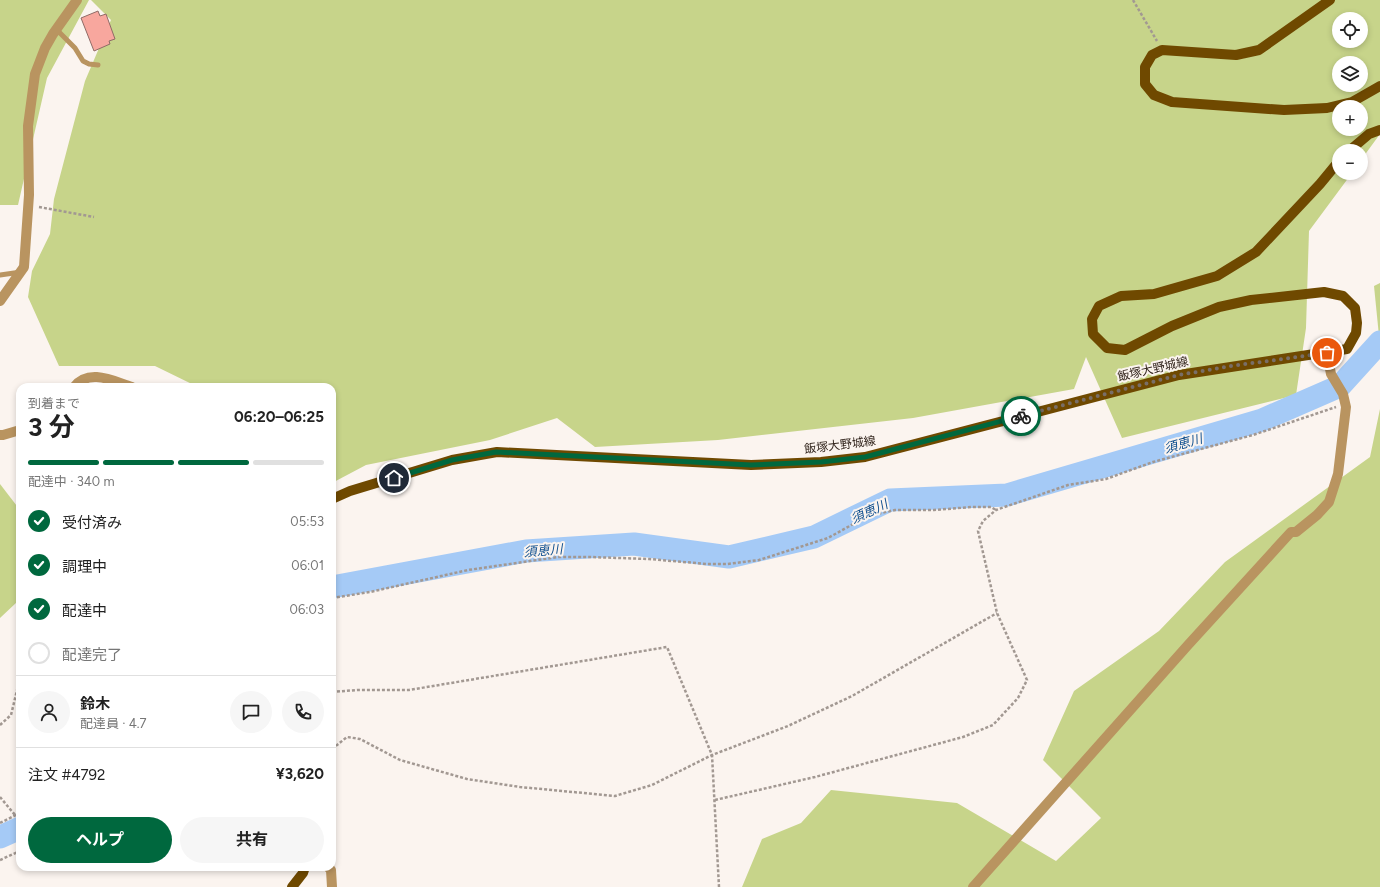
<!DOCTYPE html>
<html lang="ja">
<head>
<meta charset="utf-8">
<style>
	body { margin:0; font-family:Figtree,"Noto Sans JP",sans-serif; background:#f6f6f6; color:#222; height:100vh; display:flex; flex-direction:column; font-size:15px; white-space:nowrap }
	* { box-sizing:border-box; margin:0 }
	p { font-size:13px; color:#767676 }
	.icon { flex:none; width:22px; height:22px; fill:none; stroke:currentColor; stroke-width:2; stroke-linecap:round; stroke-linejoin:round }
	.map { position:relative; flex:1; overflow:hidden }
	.details { position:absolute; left:16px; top:383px; width:320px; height:488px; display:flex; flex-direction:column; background:#fff; border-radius:12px; box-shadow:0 2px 6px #0003 }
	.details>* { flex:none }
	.controls { position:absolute; left:1332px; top:12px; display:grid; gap:8px }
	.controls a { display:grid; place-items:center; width:36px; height:36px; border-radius:50%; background:#fff; box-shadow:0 2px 6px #0003; font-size:20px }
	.pin { position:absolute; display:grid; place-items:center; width:34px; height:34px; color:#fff; margin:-17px; border:2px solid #fff; border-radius:50%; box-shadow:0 1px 4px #0007 }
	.courier { position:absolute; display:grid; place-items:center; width:40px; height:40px; margin:-20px; border:3px solid #00683e; border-radius:50%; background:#fff; color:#222; box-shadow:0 1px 5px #0007 }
	.summary em { font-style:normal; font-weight:700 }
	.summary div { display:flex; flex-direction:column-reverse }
	.summary { display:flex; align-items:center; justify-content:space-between; height:68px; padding:0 12px }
	h1 { font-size:26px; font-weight:700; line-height:30px }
	.bar { display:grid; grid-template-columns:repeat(4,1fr); gap:6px 4px; align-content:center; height:48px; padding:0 12px }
	.bar i { height:5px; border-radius:3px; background:#e0e0e0 }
	.bar .selected { background:#00683e }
	.bar p { grid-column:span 4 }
	.line { display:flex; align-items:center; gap:10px; padding:0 12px; border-top:1px solid #e0e0e0 }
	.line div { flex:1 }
	.round { display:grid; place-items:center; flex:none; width:42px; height:42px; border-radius:21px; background:#f6f6f6 }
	ol { padding:0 12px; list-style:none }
	li { display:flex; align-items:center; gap:12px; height:44px }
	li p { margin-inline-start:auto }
	li .icon { padding:4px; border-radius:50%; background:#00683e; color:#fff; stroke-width:4 }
	li:last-child { color:#767676 }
	li i { width:22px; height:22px; border:2px solid #e0e0e0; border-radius:50% }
	.button { display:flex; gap:8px; margin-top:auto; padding:8px 12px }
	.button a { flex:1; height:46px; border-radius:24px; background:#00683e; color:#fff; font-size:16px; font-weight:700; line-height:46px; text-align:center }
	.button a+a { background:#f6f6f6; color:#222 }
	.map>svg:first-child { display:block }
	.green { fill:#c7d48a; fill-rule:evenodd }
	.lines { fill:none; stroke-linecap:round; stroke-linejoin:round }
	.river { stroke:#a5caf6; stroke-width:23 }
	.building { fill:#f8a79e; stroke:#906b66 }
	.path { stroke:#a29892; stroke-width:2.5; stroke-dasharray:3 2; stroke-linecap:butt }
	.service { stroke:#b99460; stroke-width:5 }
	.minor { stroke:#b99460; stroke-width:10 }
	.primary { stroke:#6f4900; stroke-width:10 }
	.done { stroke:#796e67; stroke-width:4; stroke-dasharray:0 7.2 }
	.route { stroke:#00683e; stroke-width:5 }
	.labels { text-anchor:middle; stroke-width:4; stroke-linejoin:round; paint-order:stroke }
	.street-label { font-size:12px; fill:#33261e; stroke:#fbf4ef }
	.water-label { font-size:13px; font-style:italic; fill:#0f4f8f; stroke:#fbf4ef }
</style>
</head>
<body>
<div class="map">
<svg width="1380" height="887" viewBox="0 0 1380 887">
	<rect width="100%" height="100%" fill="#fbf4ef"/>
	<g class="green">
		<path d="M 0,0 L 89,0 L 47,78 L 18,205 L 0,205 Z"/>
		<path d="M 91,0 L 1380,0 L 1380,134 L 1361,160 L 1361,151 L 1339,151 L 1339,173 L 1352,173 L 1309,231 L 1306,328 L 1296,395 L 1122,438 L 1086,357 L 1074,389 L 913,418 L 718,440 L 595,447 L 557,418 L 490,440 L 366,465 L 332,483 L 332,387 L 198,387 L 155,366 L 59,366 L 28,297 L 32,271 L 50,234 L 54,199 L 85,81 L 111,20 ZM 1339,19 L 1361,19 L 1361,41 L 1339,41 ZM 1339,63 L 1361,63 L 1361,85 L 1339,85 ZM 1339,107 L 1361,107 L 1361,129 L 1339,129 Z"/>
		<path d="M 1380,283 L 1380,346 L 1374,286 Z"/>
		<path d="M 1380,409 L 1380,887 L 742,887 L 762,839 L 801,823 L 831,790 L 957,803 L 1056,861 L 1101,818 L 1043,760 L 1074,691 L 1159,631 L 1225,562 L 1370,457 Z"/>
		<path d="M 0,484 L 20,510 L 20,596 L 17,602 L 0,618 Z"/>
	</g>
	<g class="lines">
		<g class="river">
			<path d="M 332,587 L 526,551 L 634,544 L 729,557 L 814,537 L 890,500 L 1007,495 L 1262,420 L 1340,386 L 1380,342"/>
			<path d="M 0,837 L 20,828"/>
		</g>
	</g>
	<path class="building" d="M 98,11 L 100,16 L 106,14 L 115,39 L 109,41 L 110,44 L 94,51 L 81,18 Z"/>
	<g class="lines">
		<g class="path">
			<path d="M 1133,0 L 1157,41"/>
			<path d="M 39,207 L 94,217"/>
			<path d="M 332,598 L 370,592 L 468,570 L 558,557 L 590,557 L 649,559 L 707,564 L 727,564 L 759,560 L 828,538 L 864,518 L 881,513 L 895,510 L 934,510 L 972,507 L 991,507 L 996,510"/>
			<path d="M 332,692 L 357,690 L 409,690 L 667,647 L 712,755 L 719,887"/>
			<path d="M 0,725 L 11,715 L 20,678"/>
			<path d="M 332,749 L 347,737 L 360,739 L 400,760 L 467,779 L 520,787 L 615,796 L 652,785 L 712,755 L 788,726 L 852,696 L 997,613"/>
			<path d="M 0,797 L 15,815"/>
			<path d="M 715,800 L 815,777 L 963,737 L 993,725 L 1018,698 L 1027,680 L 997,613 L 978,531 L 983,521 L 996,510 L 1068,485 L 1106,479 L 1153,462 L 1253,435 L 1336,407"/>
			<path d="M 0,823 L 20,813"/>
			<path d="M 0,860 L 20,851"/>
		</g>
		<g class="service">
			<path d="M 56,29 L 75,48 L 83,61 L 89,64 L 98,65"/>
			<path d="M 0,275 L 21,272"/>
		</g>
		<g class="minor">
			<path d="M 0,301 L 24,267 L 29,195 L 28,126 L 35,74 L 45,48 L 53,34 L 77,0"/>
			<path d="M 74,387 C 89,368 113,381 132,387"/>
			<path d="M 0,435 L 3,435 L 20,430"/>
			<path d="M 328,867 L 331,870 L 332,887"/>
			<path d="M 973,887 L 1188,645 L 1291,532 L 1296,532 L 1317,515 L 1329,502 L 1338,474 L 1346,407 L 1343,394 L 1331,374 L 1327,353"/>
		</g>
		<g class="primary">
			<path d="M 1330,0 L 1259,50 L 1236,55 L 1162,50 L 1152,55 L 1145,67 L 1145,84 L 1154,95 L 1172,102 L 1284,110 L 1327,108 L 1352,102 L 1380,86"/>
			<path d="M 1349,151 L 1369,134 L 1380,130"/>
			<path d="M 332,499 L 350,491 L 452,460 L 497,452 L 751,465 L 821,462 L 865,457 L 1179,375 L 1347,349 L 1356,333 L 1357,323 L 1355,308 L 1343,296 L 1324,292 L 1251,300 L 1219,307 L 1172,326 L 1125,350 L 1107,348 L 1093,334 L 1092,319 L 1099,306 L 1121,296 L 1154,294 L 1217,276 L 1256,252 L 1320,184 L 1339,161"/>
			<path d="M 292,887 L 303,873 L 305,867"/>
		</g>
	</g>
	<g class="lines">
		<path class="done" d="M 1021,416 L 1179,375 L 1231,366 L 1327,353"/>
		<path class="route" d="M 394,478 L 452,460 L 496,452 L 751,465 L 821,462 L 865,457 L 1021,416"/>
	</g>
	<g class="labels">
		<g class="street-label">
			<text transform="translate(1153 369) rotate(-13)" y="4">飯塚大野城線</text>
			<text transform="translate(840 445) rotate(-7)" y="4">飯塚大野城線</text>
		</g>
		<g class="water-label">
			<text transform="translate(1183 443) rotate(-16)" y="5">須恵川</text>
			<text transform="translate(869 511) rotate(-25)" y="5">須恵川</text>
			<text transform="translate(543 550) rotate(-5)" y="5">須恵川</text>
		</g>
	</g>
</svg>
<div class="controls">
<a><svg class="icon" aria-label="locate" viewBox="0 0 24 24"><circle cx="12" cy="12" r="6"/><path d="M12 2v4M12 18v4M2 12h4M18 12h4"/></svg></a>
<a><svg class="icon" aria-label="layers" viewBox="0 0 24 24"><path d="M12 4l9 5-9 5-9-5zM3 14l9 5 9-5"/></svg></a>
<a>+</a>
<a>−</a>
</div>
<div class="pin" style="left:1327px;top:353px;background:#ea580c"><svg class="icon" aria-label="bag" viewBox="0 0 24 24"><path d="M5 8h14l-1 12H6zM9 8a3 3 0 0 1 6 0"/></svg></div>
<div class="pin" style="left:394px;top:478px;background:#1f2937"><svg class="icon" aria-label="home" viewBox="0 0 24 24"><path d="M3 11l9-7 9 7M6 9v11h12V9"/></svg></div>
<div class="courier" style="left:1021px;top:416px"><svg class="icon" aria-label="bike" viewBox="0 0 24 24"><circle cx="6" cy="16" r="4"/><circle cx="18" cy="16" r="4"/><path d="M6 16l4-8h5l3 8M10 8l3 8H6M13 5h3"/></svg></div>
<section class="details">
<div class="summary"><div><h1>3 分</h1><p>到着まで</p></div><em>06:20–06:25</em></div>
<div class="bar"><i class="selected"></i><i class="selected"></i><i class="selected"></i><i></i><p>配達中 · 340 m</p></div>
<ol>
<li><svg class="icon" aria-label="check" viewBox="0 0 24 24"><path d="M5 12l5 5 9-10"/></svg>受付済み<p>05:53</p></li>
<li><svg class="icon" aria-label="check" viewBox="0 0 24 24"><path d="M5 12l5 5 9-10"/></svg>調理中<p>06:01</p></li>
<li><svg class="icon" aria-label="check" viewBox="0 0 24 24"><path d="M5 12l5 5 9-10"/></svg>配達中<p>06:03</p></li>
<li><i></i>配達完了</li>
</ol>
<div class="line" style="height:72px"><a class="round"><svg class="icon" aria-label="person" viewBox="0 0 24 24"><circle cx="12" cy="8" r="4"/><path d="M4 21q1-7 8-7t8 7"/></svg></a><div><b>鈴木</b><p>配達員 · 4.7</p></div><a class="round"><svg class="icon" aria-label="chat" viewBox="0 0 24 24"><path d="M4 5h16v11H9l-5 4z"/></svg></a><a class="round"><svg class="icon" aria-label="phone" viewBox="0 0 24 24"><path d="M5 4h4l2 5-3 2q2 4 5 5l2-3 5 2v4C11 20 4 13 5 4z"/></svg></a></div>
<div class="line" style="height:52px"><div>注文 #4792</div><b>¥3,620</b></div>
<div class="button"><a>ヘルプ</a><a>共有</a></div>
</section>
</div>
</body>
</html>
